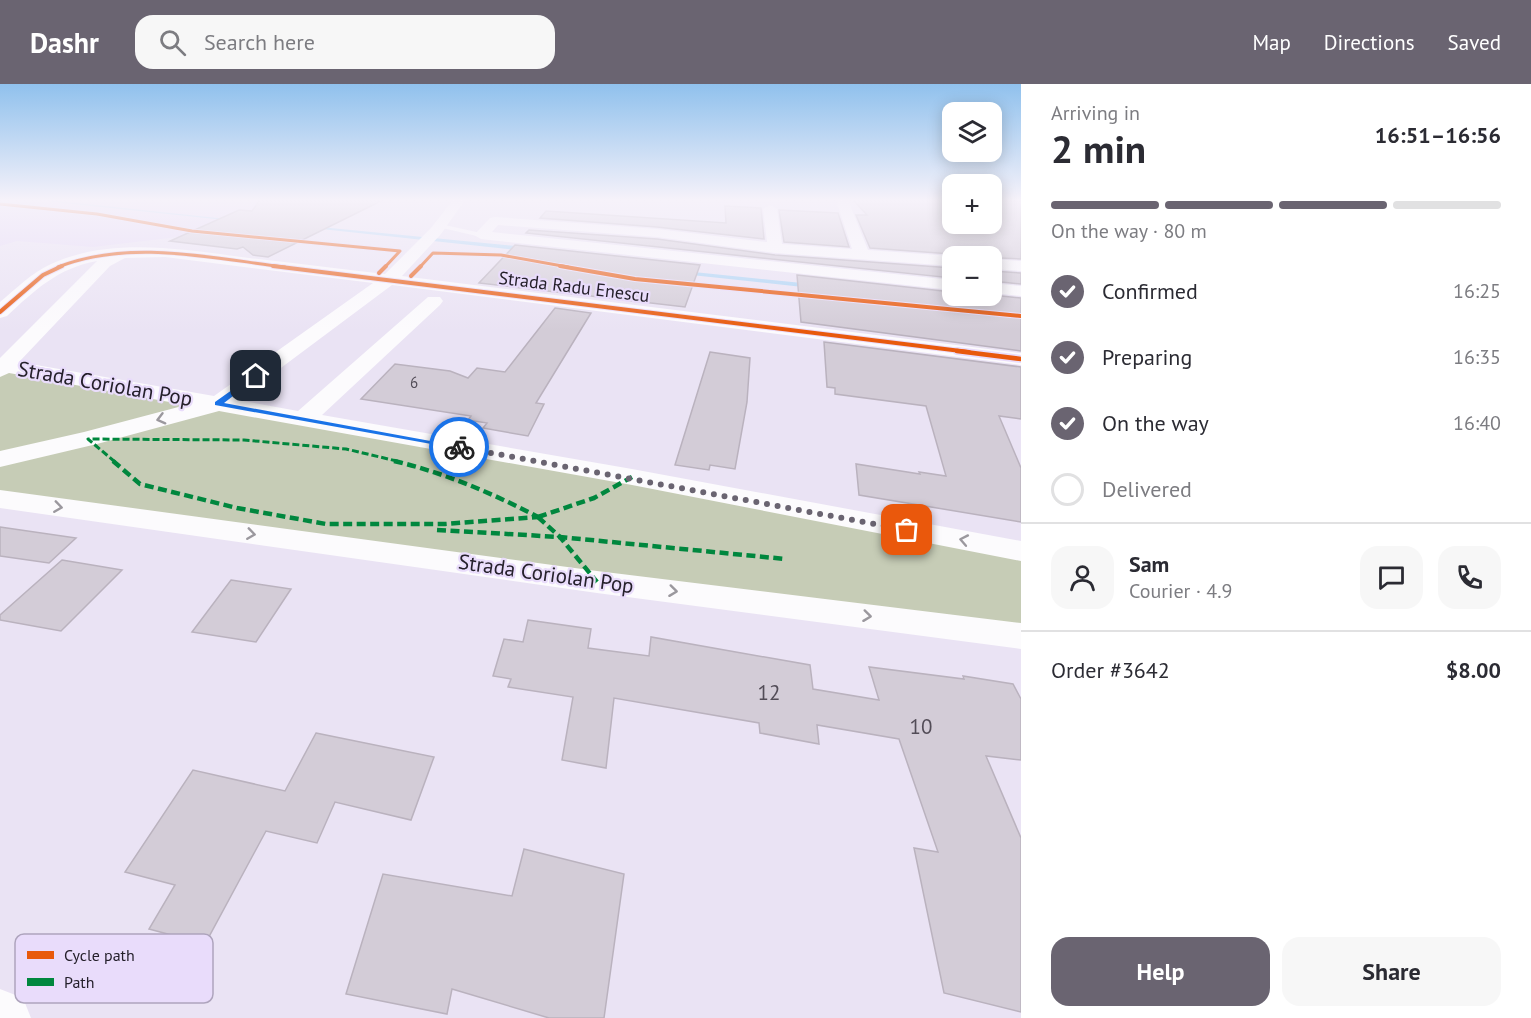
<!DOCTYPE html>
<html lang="en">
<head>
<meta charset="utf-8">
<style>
	body { margin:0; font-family:"PT Sans",sans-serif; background:#f7f7f7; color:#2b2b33; height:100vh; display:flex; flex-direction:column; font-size:22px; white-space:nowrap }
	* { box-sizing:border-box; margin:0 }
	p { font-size:20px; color:#7c7c81 }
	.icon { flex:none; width:33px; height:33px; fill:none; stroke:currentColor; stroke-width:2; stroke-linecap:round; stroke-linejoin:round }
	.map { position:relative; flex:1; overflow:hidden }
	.panel { display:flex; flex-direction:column; background:#fff; width:510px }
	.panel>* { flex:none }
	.fabs { position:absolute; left:942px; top:18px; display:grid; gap:12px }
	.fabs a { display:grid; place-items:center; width:60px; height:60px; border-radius:12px; background:#fff; box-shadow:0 3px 15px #0003; font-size:30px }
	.pin { position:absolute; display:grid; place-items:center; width:51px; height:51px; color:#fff; margin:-26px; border-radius:12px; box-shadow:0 3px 9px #0006 }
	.courier { position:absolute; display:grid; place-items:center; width:60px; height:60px; margin:-30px; border:4px solid #1a73e8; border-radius:50%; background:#fff; color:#222; box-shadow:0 2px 8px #0007 }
	.overview em { font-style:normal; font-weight:600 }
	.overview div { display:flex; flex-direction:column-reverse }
	.overview { display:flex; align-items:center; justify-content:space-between; height:102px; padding:0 30px }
	h1 { font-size:39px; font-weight:600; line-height:45px }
	.bar { display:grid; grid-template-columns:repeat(4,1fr); gap:9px 6px; align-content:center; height:72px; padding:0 30px }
	.bar i { height:8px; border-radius:4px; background:#e1e1e2 }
	.bar .current { background:#6a6471 }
	.bar p { grid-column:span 4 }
	.line { display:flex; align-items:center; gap:15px; padding:0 30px; border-top:2px solid #e1e1e2 }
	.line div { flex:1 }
	.round { display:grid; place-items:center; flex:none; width:63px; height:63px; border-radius:18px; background:#f7f7f7 }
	ol { padding:0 30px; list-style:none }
	li { display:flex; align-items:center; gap:18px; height:66px }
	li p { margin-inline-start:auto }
	li .icon { padding:6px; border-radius:50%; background:#6a6471; color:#fff; stroke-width:4 }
	li:last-child { color:#7c7c81 }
	li i { width:33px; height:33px; border:3px solid #e1e1e2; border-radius:50% }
	.primary-button { display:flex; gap:12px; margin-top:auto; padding:12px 30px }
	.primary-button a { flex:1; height:69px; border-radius:18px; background:#6a6471; color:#fff; font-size:24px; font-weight:600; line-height:69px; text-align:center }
	.primary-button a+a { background:#f7f7f7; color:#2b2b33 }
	header { display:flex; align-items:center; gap:36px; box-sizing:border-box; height:84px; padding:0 30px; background:#6a6471; color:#fff }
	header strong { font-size:28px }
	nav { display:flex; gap:33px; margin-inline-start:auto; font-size:21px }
	.search { width:420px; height:54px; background:#f7f7f7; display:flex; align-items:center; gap:15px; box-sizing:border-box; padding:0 21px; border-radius:18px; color:#7c7c81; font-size:22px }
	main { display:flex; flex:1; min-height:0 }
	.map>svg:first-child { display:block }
	.built { fill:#e5d9f6 }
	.green { fill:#c6ccb6 }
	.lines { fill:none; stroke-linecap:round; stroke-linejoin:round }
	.stream { fill:#acd4f5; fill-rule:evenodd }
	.building { fill:#d3ccd7; stroke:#bab2be; stroke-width:1.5 }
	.lane { fill:#fcfbfd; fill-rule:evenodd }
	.street { fill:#fcfbfd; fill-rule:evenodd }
	.quiet-far1 { stroke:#00873e; stroke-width:3; stroke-dasharray:7 3; stroke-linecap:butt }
	.quiet { stroke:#00873e; stroke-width:4.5; stroke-dasharray:9 4.5; stroke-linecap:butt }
	.cycleway-far2-casing { stroke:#e9dcfb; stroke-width:4.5 }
	.cycleway-far1-casing { stroke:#e9dcfb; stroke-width:6 }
	.cycleway-casing { stroke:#e9dcfb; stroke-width:8 }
	.cycleway-far2 { stroke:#e8590c; stroke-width:3 }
	.cycleway-far1 { stroke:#e8590c; stroke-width:4 }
	.cycleway { stroke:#e8590c; stroke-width:4.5 }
	.oneway { stroke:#9b989e }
	.route { fill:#1a73e8 }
	.done { stroke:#6a6471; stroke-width:6; stroke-dasharray:0 10.8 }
	.labels { text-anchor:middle; stroke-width:4.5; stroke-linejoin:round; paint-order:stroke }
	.far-number-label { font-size:15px; fill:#524c57 }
	.far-street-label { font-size:18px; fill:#25202b; stroke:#e9dcfb }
	.street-label { font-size:21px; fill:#25202b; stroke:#e9dcfb }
	.near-number-label { font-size:21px; fill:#524c57 }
	.key { fill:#e9dcfb; stroke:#aea4bd; stroke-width:1.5 }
	.key-label { font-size:16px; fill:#25202b }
</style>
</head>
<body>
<header>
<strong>Dashr</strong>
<div class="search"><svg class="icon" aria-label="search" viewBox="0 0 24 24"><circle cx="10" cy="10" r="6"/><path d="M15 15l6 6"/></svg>Search here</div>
<nav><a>Map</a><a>Directions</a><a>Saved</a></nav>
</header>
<main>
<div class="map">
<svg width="1021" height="934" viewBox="0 0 1021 934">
	<rect width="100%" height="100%" fill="#eae3f4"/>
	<path class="built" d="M 0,116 L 268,116 L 297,118 L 203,150 L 93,163 L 17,157 L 0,162 Z"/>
	<path class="green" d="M 0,286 L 1021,467 L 1021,552 L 0,415 Z"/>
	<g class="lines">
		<g class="stream">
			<path d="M 35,116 L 48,116 L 236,136 L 234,137 Z"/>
			<path d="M 310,142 L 526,163 L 529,165 L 526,167 L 312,144 Z"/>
			<path d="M 684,187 L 812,200 L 815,202 L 812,204 L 682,190 L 682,188 Z"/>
		</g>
	</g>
	<g class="building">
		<path d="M 260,116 L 383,116 L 268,173 L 253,171 L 243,163 L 237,165 L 170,157 L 239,126 L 252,127 Z"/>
		<path d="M 853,116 L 952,116 L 952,140 L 992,140 L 992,116 L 1021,117 L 1021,175 L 954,172 L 952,170 L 870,164 L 856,131 L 867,131 Z"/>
		<path d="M 725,122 L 761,124 L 764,155 L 657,143 L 540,134 L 546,127 L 726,139 Z"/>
		<path d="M 779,126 L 838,129 L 849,163 L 784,158 Z"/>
		<path d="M 529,146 L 657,155 L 775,171 L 952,184 L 952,194 L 526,149 Z"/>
		<path d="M 515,161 L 700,181 L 685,223 L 479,199 Z"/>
		<path d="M 992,187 L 1021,189 L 1021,200 L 992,197 Z"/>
		<path d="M 797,191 L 952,208 L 952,212 L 992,211 L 1021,214 L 1021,267 L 801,238 Z"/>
		<path d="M 555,224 L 591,229 L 536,319 L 544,320 L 528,352 L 483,344 L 487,339 L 468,336 L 471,332 L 361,315 L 395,280 L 450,287 L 468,294 L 477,284 L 505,288 Z"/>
		<path d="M 824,258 L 1021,283 L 1021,335 L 999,332 L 1021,384 L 1021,438 L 859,411 L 856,380 L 920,390 L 919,388 L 946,392 L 926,322 L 835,310 L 835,304 L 827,303 Z"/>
		<path d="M 710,268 L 750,274 L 747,318 L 735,385 L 710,381 L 709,386 L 675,381 Z"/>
		<path d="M 0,443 L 76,454 L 49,479 L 0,472 Z"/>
		<path d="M 62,476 L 122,486 L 61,547 L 0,536 L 0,531 Z"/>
		<path d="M 231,496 L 291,505 L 256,558 L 192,548 Z"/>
		<path d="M 528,536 L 591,545 L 588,564 L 649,572 L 651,553 L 810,581 L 813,605 L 879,616 L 869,583 L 964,595 L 963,592 L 1013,600 L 1021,615 L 1021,676 L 986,672 L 1021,754 L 1021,928 L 944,909 L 914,764 L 938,768 L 899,655 L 817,641 L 819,660 L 760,649 L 759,639 L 614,614 L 606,684 L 562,676 L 573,613 L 508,603 L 511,595 L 493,592 L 504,555 L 523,558 Z"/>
		<path d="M 316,649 L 434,673 L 411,736 L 335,718 L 317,759 L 266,747 L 205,860 L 149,845 L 175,801 L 125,788 L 193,686 L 285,707 Z"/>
		<path d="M 524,765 L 624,790 L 604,934 L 549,934 L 452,905 L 447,930 L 346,910 L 383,790 L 512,812 Z"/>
	</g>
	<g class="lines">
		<path class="lane" d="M 440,140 L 481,149 L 484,151 L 481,153 L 438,143 Z"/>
		<g class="street">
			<path d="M 453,116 L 465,116 L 441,150 L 402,192 L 1021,269 L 1021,281 L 392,201 L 238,316 L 298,327 L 428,213 L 440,213 L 443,217 L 440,221 L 322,331 L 632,385 L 1021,457 L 1021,477 L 632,401 L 219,327 L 97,360 L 0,383 L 0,367 L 84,348 L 186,321 L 9,289 L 0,293 L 0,274 L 97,177 C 58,184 35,206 7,232 L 0,234 L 0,218 C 16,205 31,189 51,180 C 113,152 185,166 249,174 C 294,179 340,185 385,190 L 431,144 ZM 165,173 L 373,199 L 214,312 L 19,278 L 110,182 L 125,174 Z"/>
			<path d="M 836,116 L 848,116 L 868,166 L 952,172 L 952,182 L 775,169 L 657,153 L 498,141 L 492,148 L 952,196 L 952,206 L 481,155 L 474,151 L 490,134 L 495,133 L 657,145 L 767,158 L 763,125 L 770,121 L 777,125 L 782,160 L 852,165 Z"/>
			<path d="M 992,175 L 1021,177 L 1021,187 L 992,185 Z"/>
			<path d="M 992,199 L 1021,202 L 1021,212 L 992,209 Z"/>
			<path d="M 0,406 L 597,487 L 1021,539 L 1021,565 L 597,509 L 0,424 Z"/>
			<path d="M 0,905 L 23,914 L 31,934 L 0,934 Z"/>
		</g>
		<path class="quiet-far1" d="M 115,378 L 88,355 L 244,356 L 346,365 L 401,378"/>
		<g class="quiet">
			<path d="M 113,377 L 140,400 L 237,424 L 326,440 L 445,440 L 538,433"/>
			<path d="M 394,377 C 445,389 492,409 538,433"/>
			<path d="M 538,433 L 560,453 L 597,498"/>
			<path d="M 538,433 L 594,414 L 632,393"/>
			<path d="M 437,446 L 560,453 L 785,475"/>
		</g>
		<g class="cycleway-far2-casing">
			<g id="cycleway-far2">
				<path d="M 0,120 L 97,130 L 192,147 L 400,167 L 385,183"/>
				<path d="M 58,183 C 130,155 210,174 285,183"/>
				<path d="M 420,183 L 433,169 L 501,171 L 568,183"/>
			</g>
		</g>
		<g class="cycleway-far1-casing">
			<g id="cycleway-far1">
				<path d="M 273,182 L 969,268"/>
				<path d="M 560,182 L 635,195 L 1021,232"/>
				<path d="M 379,189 L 386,182"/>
				<path d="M 411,192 L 421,182"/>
				<path d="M 0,228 L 43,191 L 62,182"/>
			</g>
		</g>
		<g class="cycleway-casing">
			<path id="cycleway" d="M 957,267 L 1021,275"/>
		</g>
		<use href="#cycleway-far2" class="cycleway-far2"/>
		<use href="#cycleway-far1" class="cycleway-far1"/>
		<use href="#cycleway" class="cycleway"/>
	</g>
	<defs><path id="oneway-chevron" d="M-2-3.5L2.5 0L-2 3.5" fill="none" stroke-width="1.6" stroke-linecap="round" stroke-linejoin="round" transform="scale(1.5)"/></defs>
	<g class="oneway">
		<use href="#oneway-chevron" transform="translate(161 335) rotate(165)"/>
		<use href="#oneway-chevron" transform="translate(58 423) rotate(8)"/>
		<use href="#oneway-chevron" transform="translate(251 450) rotate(8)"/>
		<use href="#oneway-chevron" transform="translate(964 456) rotate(-169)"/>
		<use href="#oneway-chevron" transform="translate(673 507) rotate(7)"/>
		<use href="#oneway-chevron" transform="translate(867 532) rotate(7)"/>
	</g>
	<linearGradient id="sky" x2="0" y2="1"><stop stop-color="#90c1ed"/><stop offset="0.47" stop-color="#f6f2fa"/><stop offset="1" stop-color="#f6f2fa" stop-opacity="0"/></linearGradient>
	<rect width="1021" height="247" fill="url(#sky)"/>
	<path class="route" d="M 253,291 L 259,292 L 224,319 L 463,363 L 459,365 L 215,321 L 215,318 Z"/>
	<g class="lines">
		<path class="done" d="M 459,363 L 907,446"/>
	</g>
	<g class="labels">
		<g class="far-number-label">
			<text x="414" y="304">6</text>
		</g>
		<g class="far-street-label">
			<text transform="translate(574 203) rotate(7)" y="6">Strada Radu Enescu</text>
		</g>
		<g class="street-label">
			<text transform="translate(105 300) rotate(10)" y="7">Strada Coriolan Pop</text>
			<text transform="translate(546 490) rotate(8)" y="7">Strada Coriolan Pop</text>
		</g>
		<g class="near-number-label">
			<text x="769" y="616">12</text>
			<text x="921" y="650">10</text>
		</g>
	</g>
	<rect x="15" y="850" width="198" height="69" rx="9" class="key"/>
	<rect x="27" y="867" width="27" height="8" fill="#e8590c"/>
	<rect x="27" y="894" width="27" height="8" fill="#00873e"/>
	<g class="key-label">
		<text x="64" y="877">Cycle path</text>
		<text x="64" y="904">Path</text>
	</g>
</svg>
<div class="fabs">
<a><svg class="icon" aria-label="layers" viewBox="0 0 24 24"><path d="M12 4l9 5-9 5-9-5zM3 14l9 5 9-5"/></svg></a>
<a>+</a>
<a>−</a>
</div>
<div class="pin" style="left:907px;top:446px;background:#ea580c"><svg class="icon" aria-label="bag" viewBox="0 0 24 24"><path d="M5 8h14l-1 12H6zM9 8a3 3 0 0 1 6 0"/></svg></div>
<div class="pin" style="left:256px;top:292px;background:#1f2937"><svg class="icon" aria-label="home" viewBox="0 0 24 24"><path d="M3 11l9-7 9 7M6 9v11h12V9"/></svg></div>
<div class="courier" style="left:459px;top:363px"><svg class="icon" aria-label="bike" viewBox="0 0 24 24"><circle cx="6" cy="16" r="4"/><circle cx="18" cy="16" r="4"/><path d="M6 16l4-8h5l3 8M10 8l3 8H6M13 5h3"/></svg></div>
</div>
<section class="panel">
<div class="overview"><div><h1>2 min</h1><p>Arriving in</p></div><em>16:51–16:56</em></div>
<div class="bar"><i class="current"></i><i class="current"></i><i class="current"></i><i></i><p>On the way · 80 m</p></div>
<ol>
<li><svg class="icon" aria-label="check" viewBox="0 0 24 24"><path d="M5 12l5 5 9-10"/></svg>Confirmed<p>16:25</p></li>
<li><svg class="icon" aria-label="check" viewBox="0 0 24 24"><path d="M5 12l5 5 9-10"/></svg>Preparing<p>16:35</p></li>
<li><svg class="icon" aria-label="check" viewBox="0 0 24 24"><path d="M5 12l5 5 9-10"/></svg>On the way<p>16:40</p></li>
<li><i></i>Delivered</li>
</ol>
<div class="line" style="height:108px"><a class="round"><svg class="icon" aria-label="person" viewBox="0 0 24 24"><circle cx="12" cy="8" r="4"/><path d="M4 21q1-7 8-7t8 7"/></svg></a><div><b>Sam</b><p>Courier · 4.9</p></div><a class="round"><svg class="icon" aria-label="chat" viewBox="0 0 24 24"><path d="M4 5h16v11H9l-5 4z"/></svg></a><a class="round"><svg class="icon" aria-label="phone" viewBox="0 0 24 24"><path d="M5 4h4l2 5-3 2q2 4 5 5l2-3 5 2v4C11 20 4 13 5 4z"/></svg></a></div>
<div class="line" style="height:78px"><div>Order #3642</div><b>$8.00</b></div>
<div class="primary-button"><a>Help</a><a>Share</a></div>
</section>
</main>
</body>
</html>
